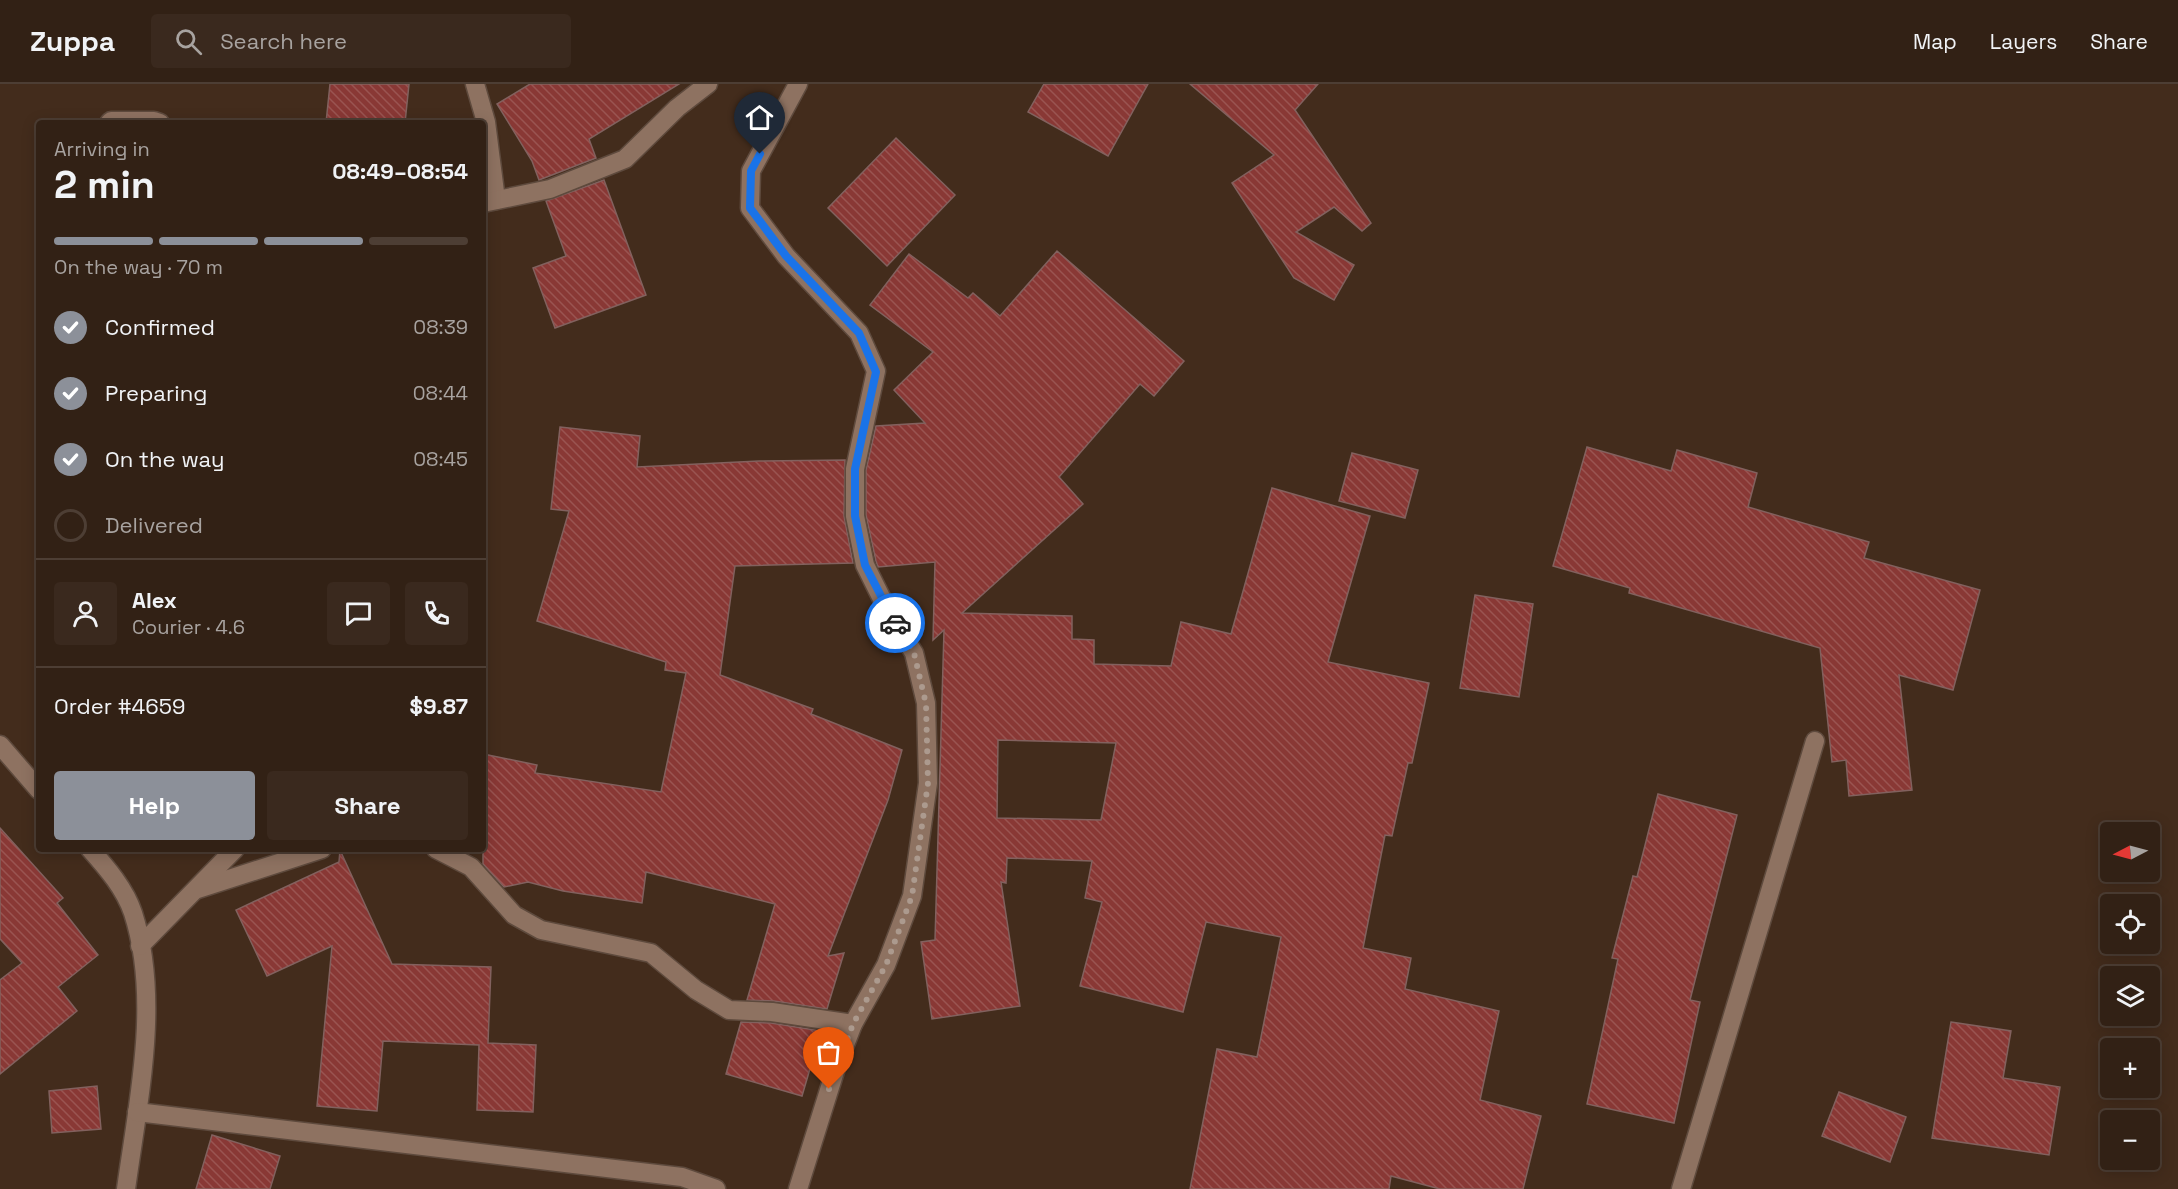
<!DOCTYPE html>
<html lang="en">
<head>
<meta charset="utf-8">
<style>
	body { margin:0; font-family:"Space Grotesk",sans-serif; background:#3a291e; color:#f1f3f6; height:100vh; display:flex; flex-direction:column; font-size:22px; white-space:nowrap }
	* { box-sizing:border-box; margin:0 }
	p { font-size:20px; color:#a8a3a0 }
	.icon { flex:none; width:33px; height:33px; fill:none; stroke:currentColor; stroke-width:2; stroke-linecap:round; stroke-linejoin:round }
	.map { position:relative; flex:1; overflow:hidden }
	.details { position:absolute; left:36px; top:36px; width:450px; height:732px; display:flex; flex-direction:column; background:#322115; border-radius:6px; box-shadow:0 3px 15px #0003,0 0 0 2px #4d3e34 }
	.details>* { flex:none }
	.needle { width:39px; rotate:264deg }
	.fabs { position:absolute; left:2100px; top:738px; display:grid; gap:12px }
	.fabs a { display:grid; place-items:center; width:60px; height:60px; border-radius:6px; background:#322115; box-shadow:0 3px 15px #0003,0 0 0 2px #4d3e34; font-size:30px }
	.pin { position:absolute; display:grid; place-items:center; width:51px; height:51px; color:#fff; margin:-62px -26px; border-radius:50% 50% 50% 0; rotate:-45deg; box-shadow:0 0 6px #0007 }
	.pin .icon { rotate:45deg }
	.courier { position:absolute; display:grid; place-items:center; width:60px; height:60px; margin:-30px; border:4px solid #1a73e8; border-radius:50%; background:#fff; color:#222; box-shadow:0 2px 8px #0007 }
	.summary em { font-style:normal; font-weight:700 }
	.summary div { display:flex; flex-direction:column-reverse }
	.summary { display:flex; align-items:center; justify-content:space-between; height:102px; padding:0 18px }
	h1 { font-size:39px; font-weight:700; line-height:45px }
	.bar { display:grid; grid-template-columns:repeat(4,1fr); gap:9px 6px; align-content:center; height:72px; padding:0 18px }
	.bar i { height:8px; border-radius:4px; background:#4d3e34 }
	.bar .current { background:#8c9099 }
	.bar p { grid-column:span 4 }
	.line { display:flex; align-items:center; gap:15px; padding:0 18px; border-top:2px solid #4d3e34 }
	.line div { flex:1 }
	.round { display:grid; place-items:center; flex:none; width:63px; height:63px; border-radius:6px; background:#3a291e }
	ol { padding:0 18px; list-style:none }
	li { display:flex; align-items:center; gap:18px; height:66px }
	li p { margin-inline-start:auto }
	li .icon { padding:6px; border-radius:50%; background:#8c9099; color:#fff; stroke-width:4 }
	li:last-child { color:#a8a3a0 }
	li i { width:33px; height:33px; border:3px solid #4d3e34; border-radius:50% }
	.cta { display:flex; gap:12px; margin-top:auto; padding:12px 18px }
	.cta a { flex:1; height:69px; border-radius:6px; background:#8c9099; color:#fff; font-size:24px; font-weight:700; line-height:69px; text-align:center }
	.cta a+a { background:#3a291e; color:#f1f3f6 }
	header { display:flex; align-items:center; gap:36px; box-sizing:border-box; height:84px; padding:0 30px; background:#322115; border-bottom:2px solid #4d3e34 }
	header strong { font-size:28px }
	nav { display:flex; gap:33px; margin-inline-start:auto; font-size:21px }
	.search { width:420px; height:54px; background:#3a291e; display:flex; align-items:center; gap:15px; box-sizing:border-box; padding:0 21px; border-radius:6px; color:#a8a3a0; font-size:22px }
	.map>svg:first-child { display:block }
	.building { fill:url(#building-back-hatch); stroke:#82615e; stroke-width:1.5; fill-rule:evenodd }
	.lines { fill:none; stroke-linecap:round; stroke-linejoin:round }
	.minor-casing { stroke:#5e4a3d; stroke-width:21 }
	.minor { stroke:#8e7261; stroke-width:18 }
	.done { stroke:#ac9a8e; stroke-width:6; stroke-dasharray:0 10.8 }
	.route { stroke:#1a73e8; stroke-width:8 }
</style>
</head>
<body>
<header>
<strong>Zuppa</strong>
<div class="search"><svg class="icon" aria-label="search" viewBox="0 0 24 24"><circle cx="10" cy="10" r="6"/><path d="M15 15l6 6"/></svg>Search here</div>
<nav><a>Map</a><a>Layers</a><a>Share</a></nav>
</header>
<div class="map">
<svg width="2178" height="1105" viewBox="0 0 2178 1105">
	<defs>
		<pattern id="building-back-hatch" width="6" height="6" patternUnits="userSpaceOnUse" patternTransform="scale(1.5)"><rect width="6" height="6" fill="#893835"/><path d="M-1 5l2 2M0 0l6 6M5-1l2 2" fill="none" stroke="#9a5451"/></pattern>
	</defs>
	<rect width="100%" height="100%" fill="#432c1c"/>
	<g class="building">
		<path d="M 330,0 L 409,0 L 405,39 L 326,39 Z"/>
		<path d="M 530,0 L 679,0 L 589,55 L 596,74 L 539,96 L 532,77 L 497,20 Z"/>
		<path d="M 1044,0 L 1148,0 L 1108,72 L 1028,28 Z"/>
		<path d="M 1190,0 L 1318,0 L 1295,26 L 1371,139 L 1362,147 L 1334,123 L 1296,148 L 1354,181 L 1334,216 L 1294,194 L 1232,99 L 1274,71 Z"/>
		<path d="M 896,54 L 955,111 L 887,182 L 828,124 Z"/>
		<path d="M 604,96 L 646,211 L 555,244 L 533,184 L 566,172 L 546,117 Z"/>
		<path d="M 1057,167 L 1184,277 L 1154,312 L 1140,300 L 1059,393 L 1083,420 L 962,529 L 1072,532 L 1072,555 L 1094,556 L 1094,580 L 1171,582 L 1181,538 L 1231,550 L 1272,404 L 1370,432 L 1328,578 L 1429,599 L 1412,679 L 1408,679 L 1392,752 L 1385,751 L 1363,864 L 1411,874 L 1405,905 L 1499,927 L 1480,1016 L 1541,1032 L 1523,1105 L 1440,1105 L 1391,1092 L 1389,1105 L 1190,1105 L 1217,965 L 1257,973 L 1281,853 L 1206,838 L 1183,928 L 1080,902 L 1102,818 L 1085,814 L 1092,777 L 1007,774 L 1006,799 L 1001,798 L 1020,922 L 932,935 L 921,858 L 935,856 L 944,546 L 933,556 L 935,478 L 878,483 L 876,477 L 866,431 L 866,386 L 876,342 L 925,339 L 894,306 L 933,268 L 870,221 L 909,170 L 968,214 L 973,209 L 1000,232 ZM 998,656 L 1116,659 L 1101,736 L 997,734 Z"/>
		<path d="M 560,343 L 640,352 L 637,383 L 759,377 L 845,376 L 844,432 L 853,479 L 735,482 L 720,591 L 813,625 L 811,630 L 902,666 L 888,716 L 828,872 L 844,869 L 827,925 L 774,917 L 747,916 L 775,820 L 646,788 L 642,819 L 563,807 L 528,798 L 504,803 L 483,780 L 483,670 L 537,681 L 535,689 L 661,708 L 686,589 L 665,586 L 666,578 L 537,537 L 569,427 L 551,425 Z"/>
		<path d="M 1587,363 L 1671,387 L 1677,366 L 1757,389 L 1748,423 L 1869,458 L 1864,474 L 1980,506 L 1953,606 L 1899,591 L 1912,706 L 1849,712 L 1846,676 L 1832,678 L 1820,564 L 1629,509 L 1630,504 L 1553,482 Z"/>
		<path d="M 1352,369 L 1418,386 L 1405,434 L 1339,417 Z"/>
		<path d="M 1475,511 L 1533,520 L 1519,613 L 1460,604 Z"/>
		<path d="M 1658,710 L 1737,731 L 1690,916 L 1700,918 L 1674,1039 L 1587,1020 L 1618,875 L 1612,874 L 1633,792 L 1637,793 Z"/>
		<path d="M 0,744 L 63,814 L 57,819 L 98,871 L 58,903 L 77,927 L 0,990 L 0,896 L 22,879 L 0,855 Z"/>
		<path d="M 340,766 L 392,880 L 491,883 L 488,959 L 536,961 L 533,1028 L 477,1026 L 479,961 L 383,957 L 377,1027 L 317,1022 L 332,862 L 267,892 L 236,826 L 339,778 Z"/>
		<path d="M 741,938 L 771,939 L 821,947 L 802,1012 L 726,990 Z"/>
		<path d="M 1951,938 L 2011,947 L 2003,994 L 2060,1003 L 2049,1071 L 1932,1054 Z"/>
		<path d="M 97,1002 L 101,1045 L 52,1049 L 49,1007 Z"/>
		<path d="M 1839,1008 L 1906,1033 L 1890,1078 L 1822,1052 Z"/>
		<path d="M 212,1051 L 280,1072 L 270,1105 L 196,1105 Z"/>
	</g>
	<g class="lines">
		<g class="minor-casing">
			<g id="minor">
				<path d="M 475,0 L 486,38 L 496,116"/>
				<path d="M 109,39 L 111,37 L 154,37 L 160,39"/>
				<path d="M 483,119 L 550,105 L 625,75 L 677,24 L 708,0"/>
				<path d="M 0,661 L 39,706"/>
				<path d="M 90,765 C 107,784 125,805 133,829 C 161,916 138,1017 126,1105"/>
				<path d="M 436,765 L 471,783 L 514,831 L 541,846 L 651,869 L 696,906 L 729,926 L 772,928 L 853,940"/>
				<path d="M 198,805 L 322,765"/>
				<path d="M 140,862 L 235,765"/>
				<path d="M 137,1028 L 682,1093 L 716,1105"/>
				<path d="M 798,1105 L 836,984 L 853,940 L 886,881 L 912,812 L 928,699 L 926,619 L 914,569 L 889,529 L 865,481 L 855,432 L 855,385 L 876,287 L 859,249 L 786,172 L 750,124 L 751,87 L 798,0"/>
				<path d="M 1681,1105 L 1815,657"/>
			</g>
		</g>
		<use href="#minor" class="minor"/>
	</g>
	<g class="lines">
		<path class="done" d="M 829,1005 L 853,940 L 886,881 L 912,812 L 928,699 L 926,620 L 914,569 L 895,539"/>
		<path class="route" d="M 760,70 L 751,87 L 750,124 L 786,172 L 859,249 L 876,288 L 855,385 L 855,432 L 865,481 L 895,539"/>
	</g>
</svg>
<div class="fabs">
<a><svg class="needle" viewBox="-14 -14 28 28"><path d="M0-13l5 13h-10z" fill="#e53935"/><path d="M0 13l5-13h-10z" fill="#a8a3a0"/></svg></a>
<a><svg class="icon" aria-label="locate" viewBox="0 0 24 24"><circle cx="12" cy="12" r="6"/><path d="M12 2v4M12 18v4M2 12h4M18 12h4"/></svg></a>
<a><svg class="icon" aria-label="layers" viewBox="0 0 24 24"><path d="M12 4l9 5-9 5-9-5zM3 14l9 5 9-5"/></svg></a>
<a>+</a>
<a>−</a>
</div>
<div class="pin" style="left:829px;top:1005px;background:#ea580c"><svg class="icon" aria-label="bag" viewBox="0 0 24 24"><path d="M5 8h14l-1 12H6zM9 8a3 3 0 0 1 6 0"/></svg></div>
<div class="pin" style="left:760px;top:70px;background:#1f2937"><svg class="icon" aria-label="home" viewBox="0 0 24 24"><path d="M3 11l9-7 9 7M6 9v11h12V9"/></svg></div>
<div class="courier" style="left:895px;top:539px"><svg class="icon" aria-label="car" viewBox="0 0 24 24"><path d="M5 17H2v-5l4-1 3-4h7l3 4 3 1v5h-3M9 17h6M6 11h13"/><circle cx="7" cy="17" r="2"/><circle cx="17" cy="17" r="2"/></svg></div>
<section class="details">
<div class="summary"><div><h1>2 min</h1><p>Arriving in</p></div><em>08:49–08:54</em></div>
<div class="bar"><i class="current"></i><i class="current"></i><i class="current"></i><i></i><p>On the way · 70 m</p></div>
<ol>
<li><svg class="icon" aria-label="check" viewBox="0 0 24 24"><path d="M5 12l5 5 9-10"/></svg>Confirmed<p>08:39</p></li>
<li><svg class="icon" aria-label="check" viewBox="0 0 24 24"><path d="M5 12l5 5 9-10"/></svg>Preparing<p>08:44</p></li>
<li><svg class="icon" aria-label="check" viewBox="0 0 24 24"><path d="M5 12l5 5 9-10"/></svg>On the way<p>08:45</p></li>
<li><i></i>Delivered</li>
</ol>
<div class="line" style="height:108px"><a class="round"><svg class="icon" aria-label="person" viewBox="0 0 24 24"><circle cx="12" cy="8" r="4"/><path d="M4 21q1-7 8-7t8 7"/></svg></a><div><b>Alex</b><p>Courier · 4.6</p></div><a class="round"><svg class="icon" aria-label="chat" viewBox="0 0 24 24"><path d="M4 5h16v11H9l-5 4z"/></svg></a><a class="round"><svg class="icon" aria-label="phone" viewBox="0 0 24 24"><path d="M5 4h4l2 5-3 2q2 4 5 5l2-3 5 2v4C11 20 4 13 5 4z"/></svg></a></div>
<div class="line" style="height:78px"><div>Order #4659</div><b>$9.87</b></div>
<div class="cta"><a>Help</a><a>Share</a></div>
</section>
</div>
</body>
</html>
